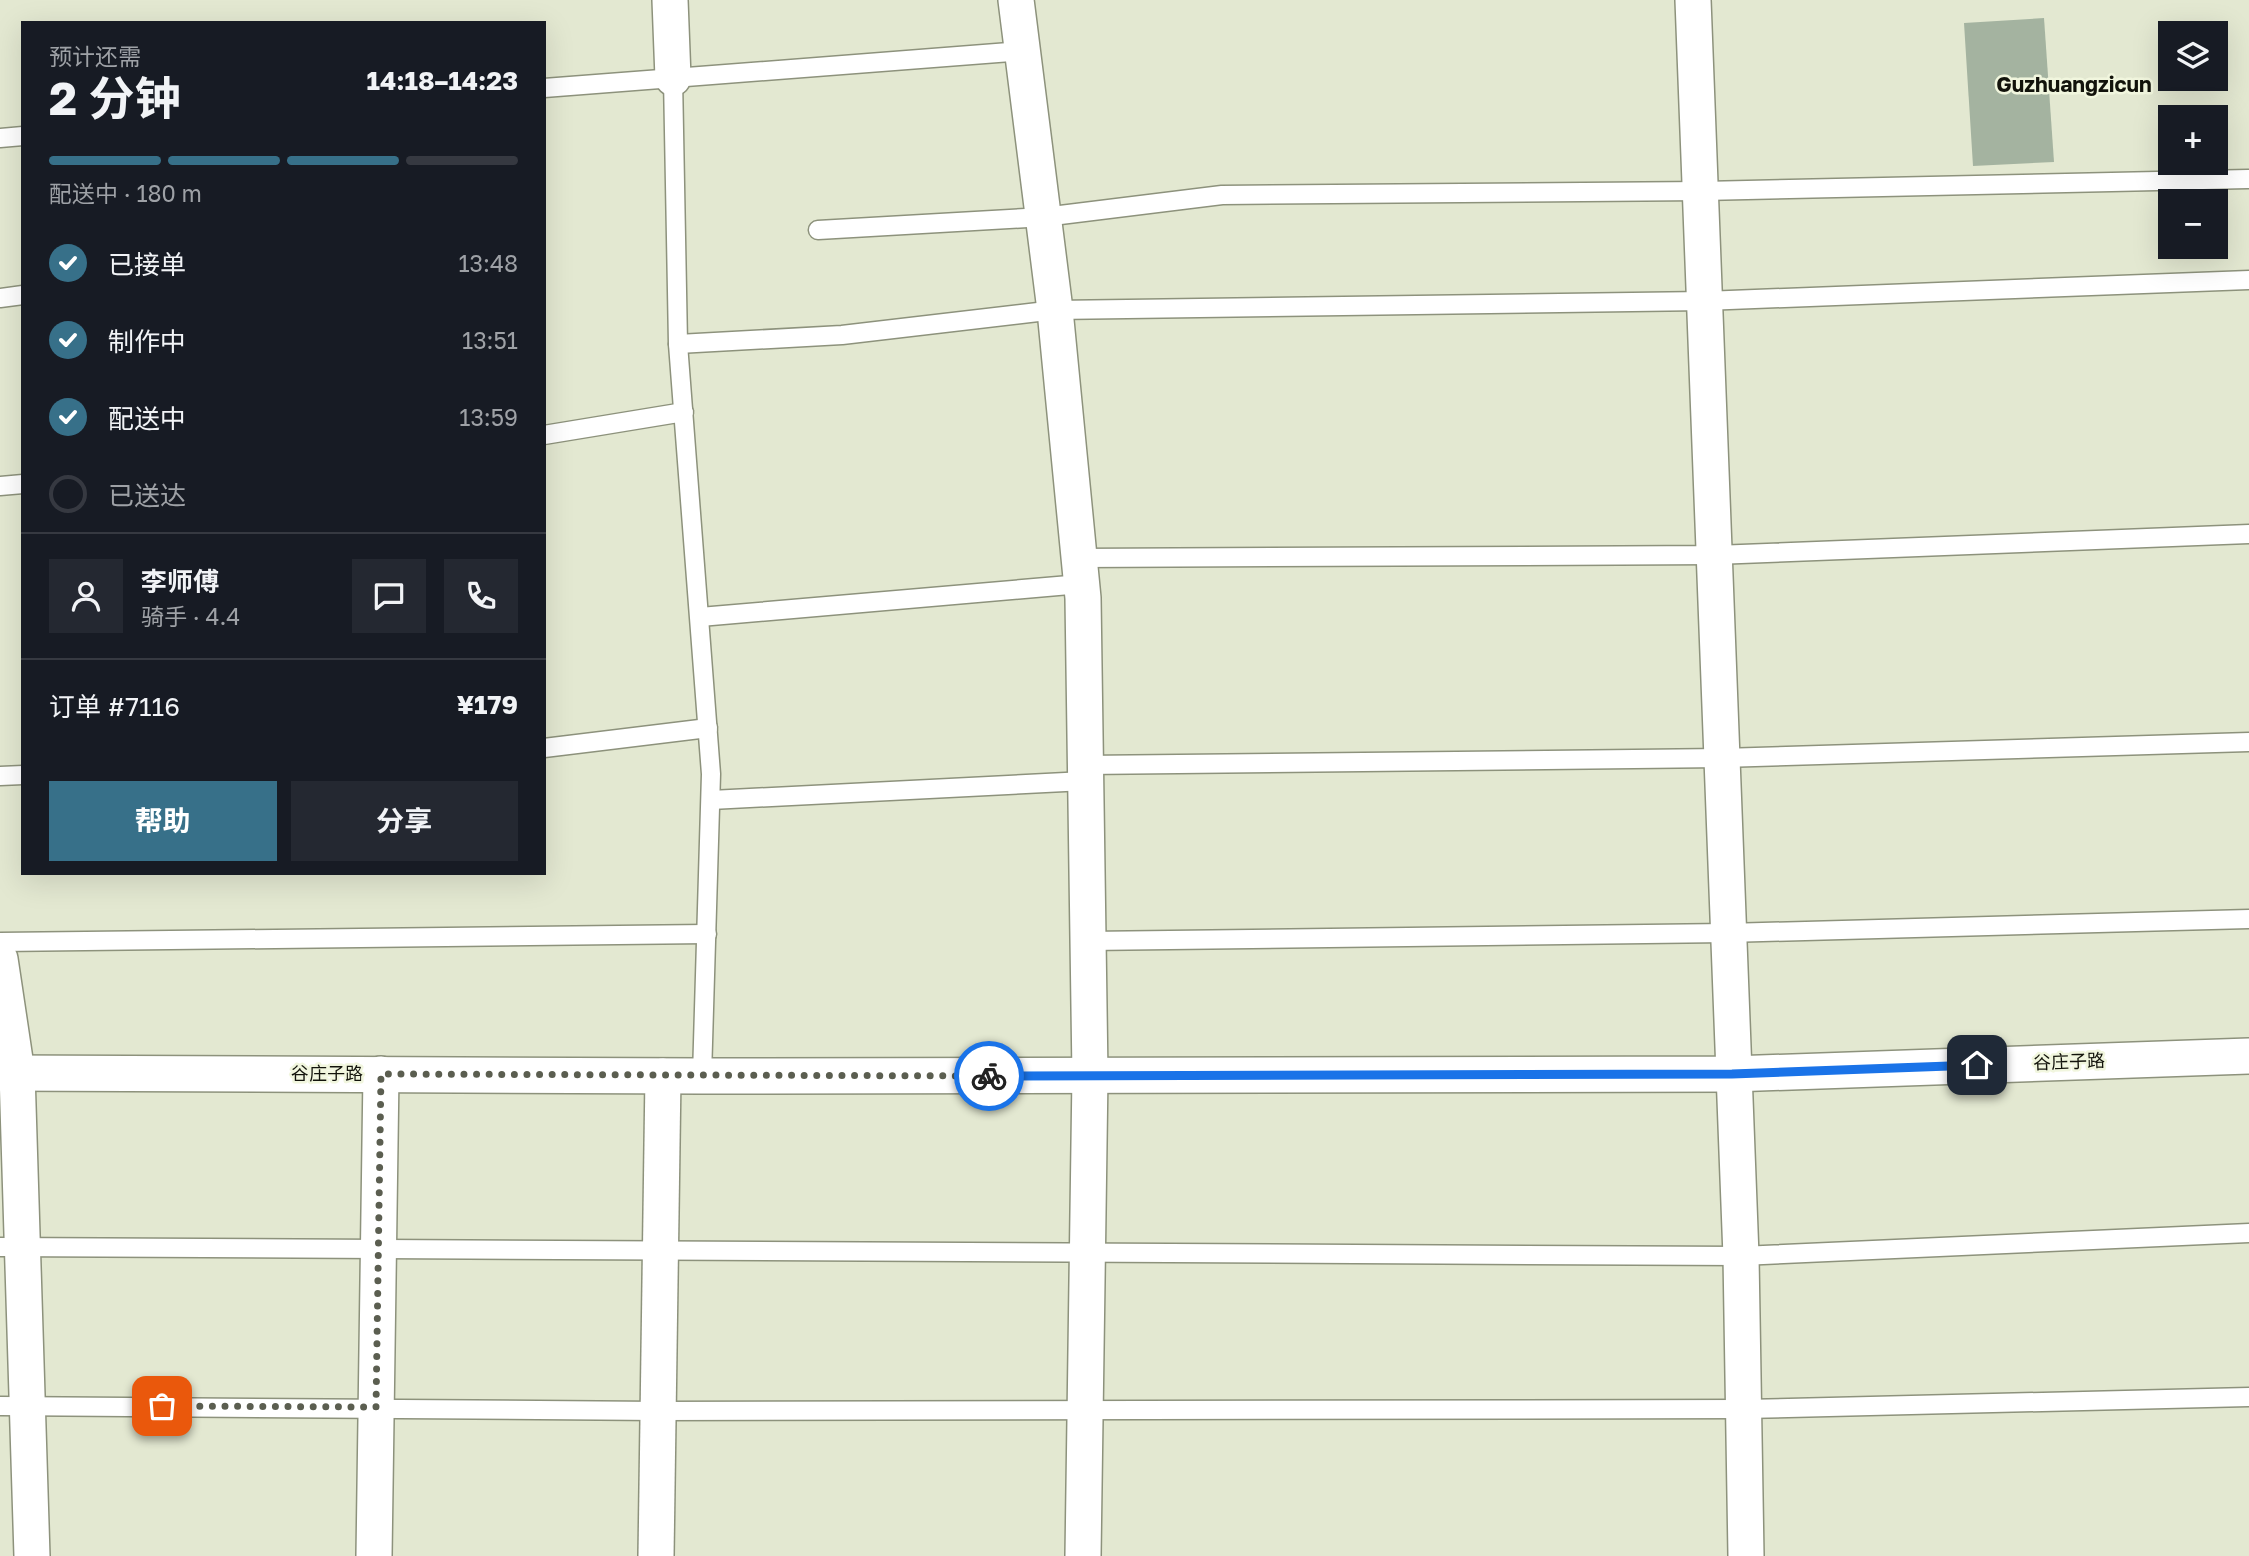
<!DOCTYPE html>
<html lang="zh">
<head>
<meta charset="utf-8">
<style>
	body { margin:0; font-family:"Golos Text","Noto Sans SC",sans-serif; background:#242831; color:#f1f3f6; height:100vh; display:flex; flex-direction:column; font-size:26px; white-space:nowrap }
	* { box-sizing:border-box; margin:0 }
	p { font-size:23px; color:#9ea1a6 }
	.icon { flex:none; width:38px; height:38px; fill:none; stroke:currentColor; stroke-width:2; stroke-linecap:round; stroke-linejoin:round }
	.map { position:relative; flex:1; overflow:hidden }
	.details { position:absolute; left:21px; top:21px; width:525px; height:854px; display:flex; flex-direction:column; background:#171b24; border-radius:0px; box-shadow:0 7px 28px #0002 }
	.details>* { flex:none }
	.buttons { position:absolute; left:2158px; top:21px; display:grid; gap:14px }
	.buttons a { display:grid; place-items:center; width:70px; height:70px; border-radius:0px; background:#171b24; box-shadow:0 7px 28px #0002; font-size:35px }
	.pin { position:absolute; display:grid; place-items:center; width:60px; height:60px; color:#fff; margin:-30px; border-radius:14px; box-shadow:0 4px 10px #0006 }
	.courier { position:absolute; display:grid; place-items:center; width:70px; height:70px; margin:-35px; border:5px solid #1a73e8; border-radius:50%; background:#fff; color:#222; box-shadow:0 2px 9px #0007 }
	.headline em { font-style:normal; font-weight:700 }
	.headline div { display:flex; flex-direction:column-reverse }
	.headline { display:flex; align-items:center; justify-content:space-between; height:119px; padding:0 28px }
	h1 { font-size:46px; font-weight:700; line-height:52px }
	.bar { display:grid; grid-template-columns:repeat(4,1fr); gap:10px 7px; align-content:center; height:84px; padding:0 28px }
	.bar i { height:9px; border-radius:5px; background:#363941 }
	.bar .on { background:#377089 }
	.bar p { grid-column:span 4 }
	.line { display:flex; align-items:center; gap:18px; padding:0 28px; border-top:2px solid #363941 }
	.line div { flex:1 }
	.round { display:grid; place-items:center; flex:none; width:74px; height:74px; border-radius:0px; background:#242831 }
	ol { padding:0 28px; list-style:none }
	li { display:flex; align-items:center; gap:21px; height:77px }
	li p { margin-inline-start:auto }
	li .icon { padding:7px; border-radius:50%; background:#377089; color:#fff; stroke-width:4 }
	li:last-child { color:#9ea1a6 }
	li i { width:38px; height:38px; border:4px solid #363941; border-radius:50% }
	.primary-button { display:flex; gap:14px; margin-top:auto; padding:14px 28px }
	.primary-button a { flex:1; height:80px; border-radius:0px; background:#377089; color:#fff; font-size:28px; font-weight:700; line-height:80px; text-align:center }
	.primary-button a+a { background:#242831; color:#f1f3f6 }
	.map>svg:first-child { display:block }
	.building { fill:#a4b3a0 }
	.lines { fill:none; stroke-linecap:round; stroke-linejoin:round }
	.lane-casing { stroke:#8d927c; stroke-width:21 }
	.street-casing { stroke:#8d927c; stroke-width:38 }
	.lane { stroke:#fff; stroke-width:18 }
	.street { stroke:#fff; stroke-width:35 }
	.done { stroke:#5b5e50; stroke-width:7; stroke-dasharray:0 12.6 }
	.route { stroke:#1a73e8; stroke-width:9 }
	.labels { text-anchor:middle; stroke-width:5; stroke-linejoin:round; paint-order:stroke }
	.street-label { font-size:18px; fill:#12130b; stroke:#f1f6de }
	.quarter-label { font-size:21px; font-weight:bold; fill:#12130b; stroke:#f1f6de }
</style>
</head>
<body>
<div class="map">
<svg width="2249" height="1556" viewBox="0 0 2249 1556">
	<rect width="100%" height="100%" fill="#e3e8d1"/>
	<path class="building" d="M 2044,18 L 2054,162 L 1973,166 L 1964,23 Z"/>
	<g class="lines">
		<g class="lane-casing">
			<g id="lane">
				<path d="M 673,78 L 678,344 L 711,774 L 702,1076"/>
				<path d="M 544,88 L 1023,51"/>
				<path d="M 0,138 L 23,136"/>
				<path d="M 818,230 L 1044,217 L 1222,195 L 1703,191 L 2248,179"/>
				<path d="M 0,298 L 23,295"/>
				<path d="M 678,344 L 842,335 L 1055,310 L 1704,301 L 2249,280"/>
				<path d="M 544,435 L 684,412"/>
				<path d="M 0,486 L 23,484"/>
				<path d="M 1079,558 L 1715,555 L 2249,534"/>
				<path d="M 700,617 L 1081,584"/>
				<path d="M 544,748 L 708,728"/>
				<path d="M 1085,765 L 1722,758 L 2249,742"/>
				<path d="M 0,776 L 23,775"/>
				<path d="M 711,800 L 1085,781"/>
				<path d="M 1088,941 L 1727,933 L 2249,919"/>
				<path d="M 0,942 L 707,934"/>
				<path d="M 0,1247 L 1741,1256 L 2249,1233"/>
				<path d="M 0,1406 L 659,1411 L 1744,1409 L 2249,1397"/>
			</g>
		</g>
		<g class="street-casing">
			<g id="street">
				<path d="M 670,0 L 673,78"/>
				<path d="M 1016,0 L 1055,310 L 1083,598 L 1090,1075 L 1083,1556"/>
				<path d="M 1693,0 L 1741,1256 L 1746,1556"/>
				<path d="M 0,959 L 17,1073 L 32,1556"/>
				<path d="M 0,1073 L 702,1076 L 1732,1074 L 2249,1056"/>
				<path d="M 374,1556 L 381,1074"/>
				<path d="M 656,1556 L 663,1076"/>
			</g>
		</g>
		<use href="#lane" class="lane"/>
		<use href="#street" class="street"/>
	</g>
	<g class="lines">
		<path class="done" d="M 162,1406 L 376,1407 L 381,1074 L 989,1076"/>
		<path class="route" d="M 989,1076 L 1732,1074 L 1977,1065"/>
	</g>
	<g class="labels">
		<g class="street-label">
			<text transform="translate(2069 1062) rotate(-2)" y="6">谷庄子路</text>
			<text x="327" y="1080">谷庄子路</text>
		</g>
		<g class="quarter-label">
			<text x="2074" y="92">Guzhuangzicun</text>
		</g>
	</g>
</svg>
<div class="buttons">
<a><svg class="icon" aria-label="layers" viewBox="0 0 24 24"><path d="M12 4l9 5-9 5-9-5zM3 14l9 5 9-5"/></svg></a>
<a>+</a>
<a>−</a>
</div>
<div class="pin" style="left:162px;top:1406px;background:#ea580c"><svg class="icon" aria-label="bag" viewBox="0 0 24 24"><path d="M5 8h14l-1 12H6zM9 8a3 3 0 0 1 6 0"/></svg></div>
<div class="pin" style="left:1977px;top:1065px;background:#1f2937"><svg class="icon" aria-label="home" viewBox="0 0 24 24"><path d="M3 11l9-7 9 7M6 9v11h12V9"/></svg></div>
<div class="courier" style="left:989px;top:1076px"><svg class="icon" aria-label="bike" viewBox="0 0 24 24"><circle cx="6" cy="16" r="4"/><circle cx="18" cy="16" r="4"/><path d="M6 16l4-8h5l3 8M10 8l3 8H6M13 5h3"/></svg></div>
<section class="details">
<div class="headline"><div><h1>2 分钟</h1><p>预计还需</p></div><em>14:18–14:23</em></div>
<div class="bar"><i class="on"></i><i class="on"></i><i class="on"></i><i></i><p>配送中 · 180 m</p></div>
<ol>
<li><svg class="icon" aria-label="check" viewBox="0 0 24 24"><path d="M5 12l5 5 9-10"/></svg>已接单<p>13:48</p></li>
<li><svg class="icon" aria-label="check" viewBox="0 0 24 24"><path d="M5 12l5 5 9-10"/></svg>制作中<p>13:51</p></li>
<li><svg class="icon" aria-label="check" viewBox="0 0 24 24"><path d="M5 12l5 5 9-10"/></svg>配送中<p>13:59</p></li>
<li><i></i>已送达</li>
</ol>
<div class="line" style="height:126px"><a class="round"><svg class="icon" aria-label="person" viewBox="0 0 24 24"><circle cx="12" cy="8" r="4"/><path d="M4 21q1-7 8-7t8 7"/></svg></a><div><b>李师傅</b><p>骑手 · 4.4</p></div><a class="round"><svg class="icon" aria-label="chat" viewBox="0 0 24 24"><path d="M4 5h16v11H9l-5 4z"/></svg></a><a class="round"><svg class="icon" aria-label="phone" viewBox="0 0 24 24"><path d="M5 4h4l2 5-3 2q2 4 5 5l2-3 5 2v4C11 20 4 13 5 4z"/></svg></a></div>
<div class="line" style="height:91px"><div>订单 #7116</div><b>¥179</b></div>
<div class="primary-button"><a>帮助</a><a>分享</a></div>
</section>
</div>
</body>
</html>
